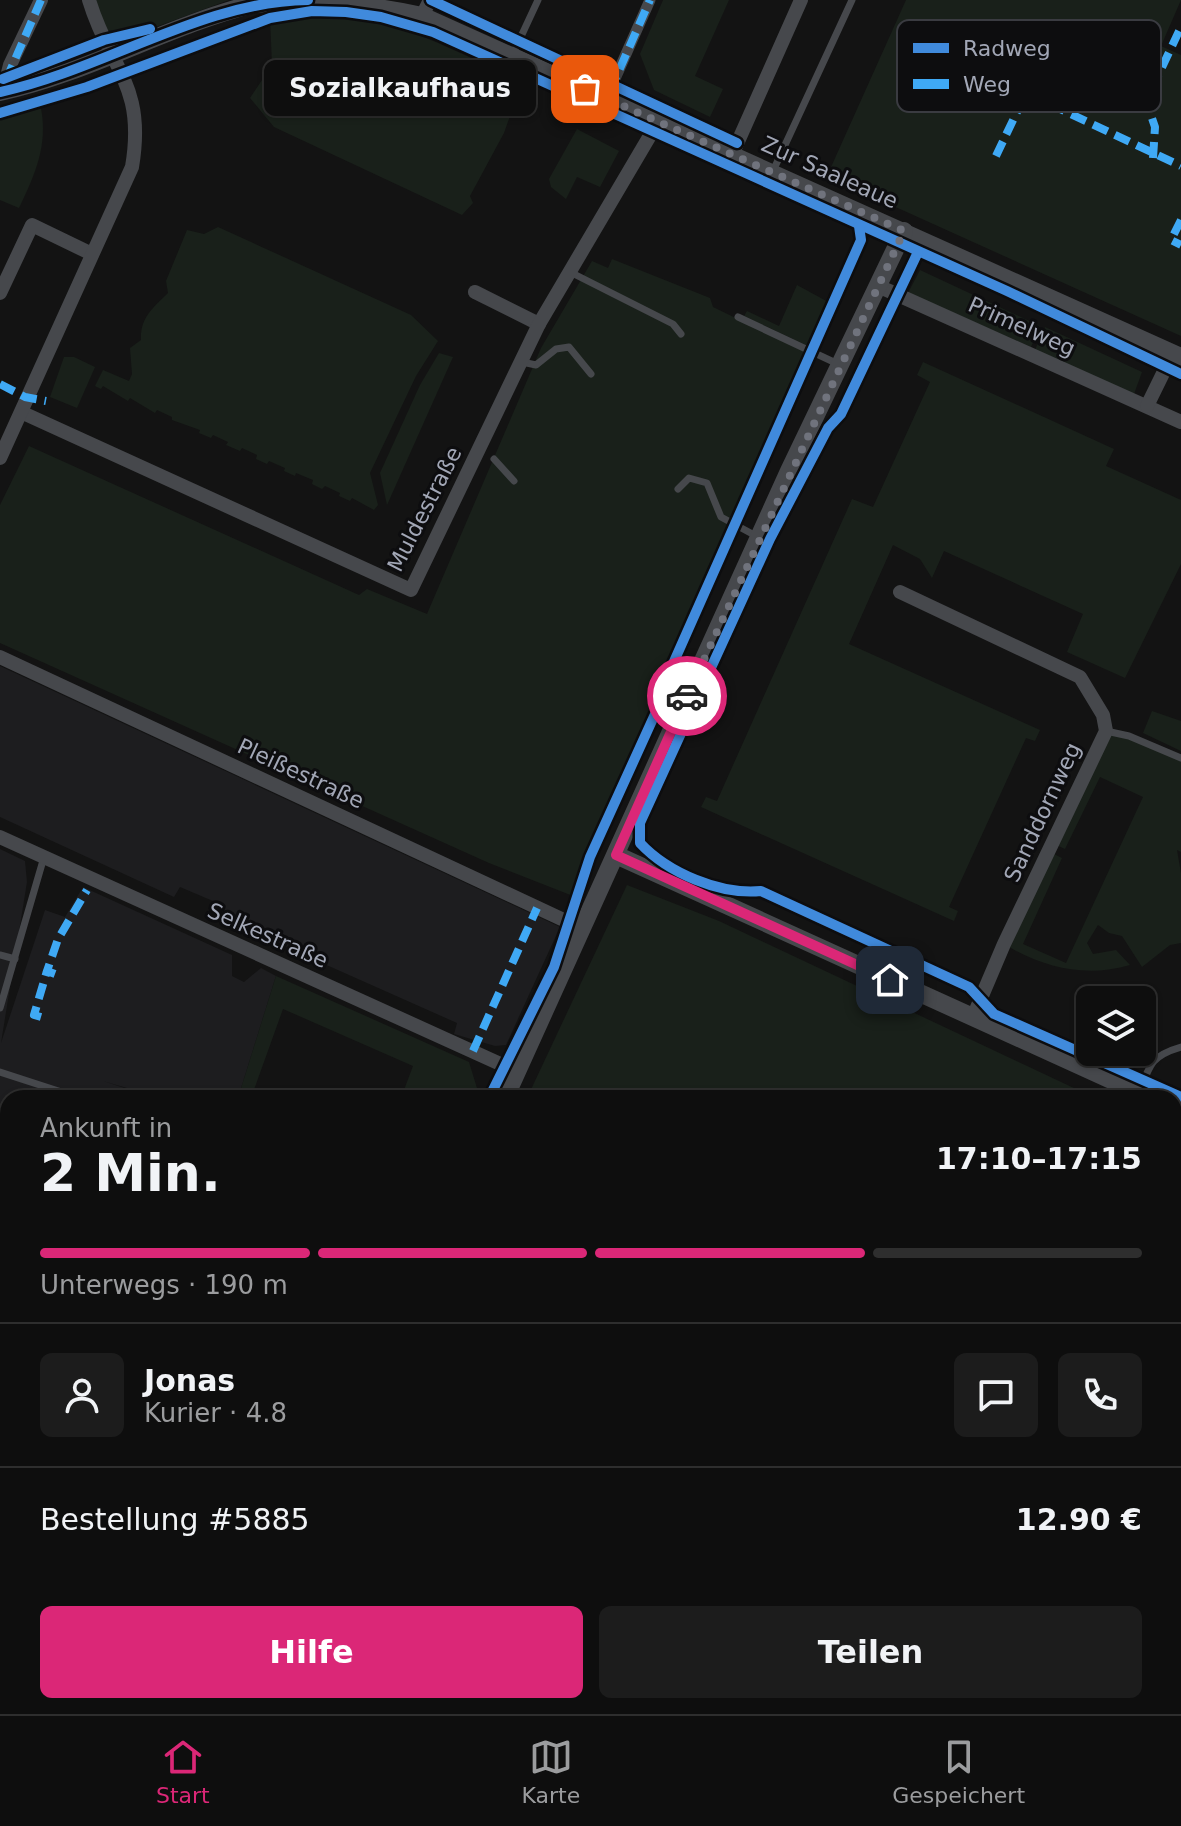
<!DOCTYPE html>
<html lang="de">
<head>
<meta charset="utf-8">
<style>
	body { margin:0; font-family:"DejaVu Sans",sans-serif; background:#1c1c1c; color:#f1f3f6; height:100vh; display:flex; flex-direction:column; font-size:30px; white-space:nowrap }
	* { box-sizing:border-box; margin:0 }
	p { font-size:26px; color:#9b9c9e }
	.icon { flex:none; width:44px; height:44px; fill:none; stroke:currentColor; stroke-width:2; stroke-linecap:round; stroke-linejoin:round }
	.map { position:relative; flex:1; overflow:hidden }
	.details { position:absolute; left:0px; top:1090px; width:1182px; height:624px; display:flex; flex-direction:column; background:#0e0e0e; border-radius:24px 24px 0 0; box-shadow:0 2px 6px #0004,0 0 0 2px #2e2e2e }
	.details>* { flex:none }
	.controls { position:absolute; left:1076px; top:986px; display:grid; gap:16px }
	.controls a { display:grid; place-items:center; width:80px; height:80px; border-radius:12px; background:#0e0e0e; box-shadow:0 2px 6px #0004,0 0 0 2px #2e2e2e; font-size:40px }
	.pin { position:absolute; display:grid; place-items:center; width:68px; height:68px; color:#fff; margin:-34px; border-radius:16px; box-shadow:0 4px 12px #0006 }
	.courier { position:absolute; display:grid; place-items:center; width:80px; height:80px; margin:-40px; border:6px solid #db2777; border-radius:50%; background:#fff; color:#222; box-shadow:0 2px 10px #0007 }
	.bubble { position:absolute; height:56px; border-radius:12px; background:#0e0e0e; box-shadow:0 2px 6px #0004,0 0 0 2px #2e2e2e; font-size:26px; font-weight:800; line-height:56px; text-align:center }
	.overview em { font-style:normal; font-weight:800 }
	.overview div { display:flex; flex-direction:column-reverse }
	.overview { display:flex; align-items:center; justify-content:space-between; height:136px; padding:0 40px }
	h1 { font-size:52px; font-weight:800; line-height:60px }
	.bar { display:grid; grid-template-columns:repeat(4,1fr); gap:12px 8px; align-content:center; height:96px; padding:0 40px }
	.bar i { height:10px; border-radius:6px; background:#2e2e2e }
	.bar .selected { background:#db2777 }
	.bar p { grid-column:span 4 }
	.line { display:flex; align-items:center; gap:20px; padding:0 40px; border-top:2px solid #2e2e2e }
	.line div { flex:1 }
	.round { display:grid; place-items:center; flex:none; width:84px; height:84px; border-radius:12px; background:#1c1c1c }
	.primary-button { display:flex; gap:16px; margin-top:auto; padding:16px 40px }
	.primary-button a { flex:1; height:92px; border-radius:12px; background:#db2777; color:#fff; font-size:32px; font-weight:800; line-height:92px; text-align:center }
	.primary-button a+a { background:#1c1c1c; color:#f1f3f6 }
	.dock { display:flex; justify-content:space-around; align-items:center; height:112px; border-top:2px solid #2e2e2e; background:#0e0e0e; font-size:22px; color:#9b9c9e }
	.dock a { display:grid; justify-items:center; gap:4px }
	.dock .selected { color:#db2777 }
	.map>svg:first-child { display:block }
	.built { fill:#1d1d1f }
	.green { fill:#19201a }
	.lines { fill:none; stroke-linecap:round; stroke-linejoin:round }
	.stream { stroke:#252d35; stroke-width:5 }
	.service { stroke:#46484c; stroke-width:7 }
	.pedestrian { stroke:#46484c; stroke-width:11 }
	.minor { stroke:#46484c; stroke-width:14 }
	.tertiary { stroke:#46484c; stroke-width:18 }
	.quiet { stroke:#3fa9f5; stroke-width:8; stroke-dasharray:16 8; stroke-linecap:butt }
	.cycleway-casing { stroke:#0d0d0f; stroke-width:15 }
	.cycleway { stroke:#408adc; stroke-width:10 }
	.done { stroke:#70737d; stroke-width:8; stroke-dasharray:0 14.4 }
	.route { stroke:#db2777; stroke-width:10 }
	.labels { text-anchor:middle; stroke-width:6; stroke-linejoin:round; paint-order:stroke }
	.street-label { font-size:22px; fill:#a2a7b6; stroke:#0d0d0f }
	.key { fill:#0d0d0f; stroke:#3a3b41; stroke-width:2 }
	.key-label { font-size:22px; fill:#a2a7b6 }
</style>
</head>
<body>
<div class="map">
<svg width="1181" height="1714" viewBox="0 0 1181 1714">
	<rect width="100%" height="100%" fill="#131313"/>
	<g class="built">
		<path d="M 0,666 L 560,927 L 506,1045 L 495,1046 L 454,1034 L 457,1023 L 221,918 L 220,904 L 180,887 L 174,897 L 0,817 Z"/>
		<path d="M 0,849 L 25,861 L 27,882 L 1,1043 L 45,910 L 65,917 L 83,887 L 232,955 L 232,976 L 244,982 L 261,968 L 276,976 L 238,1098 L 161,1098 L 103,1081 L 155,1098 L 8,1098 L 8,1335 L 0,1332 Z"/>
	</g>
	<g class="green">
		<path d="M 89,0 L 229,0 L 142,32 L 98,30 Z"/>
		<path d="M 663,0 L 729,0 L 695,76 L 723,89 L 710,117 L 654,90 L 640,54 Z"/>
		<path d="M 906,0 L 1181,0 L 1161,46 L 1181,55 L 1181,336 L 827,176 Z"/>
		<path d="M 312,11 C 387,13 455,51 522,82 L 504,133 L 470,196 L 473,203 L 462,215 L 274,127 L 250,98 L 272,65 L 270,18 Z"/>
		<path d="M 41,108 C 48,146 35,174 19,208 L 0,200 L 0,116 Z"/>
		<path d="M 577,129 L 619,151 L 600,187 L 577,177 L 566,199 L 551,187 L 549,179 Z"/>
		<path d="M 218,227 L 411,315 L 438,341 L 416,376 L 370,473 L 378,505 L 374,510 L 352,498 L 350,501 L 339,496 L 340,493 L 325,486 L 322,489 L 312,484 L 313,480 L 296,473 L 295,476 L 284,471 L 285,468 L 269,461 L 267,464 L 256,459 L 257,455 L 242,448 L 240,451 L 226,445 L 228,442 L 213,435 L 211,438 L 199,433 L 200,430 L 172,420 L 172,417 L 157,410 L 155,413 L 130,398 L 128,401 L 103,386 L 101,389 L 95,386 L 103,370 L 129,381 L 132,374 L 130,348 L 141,340 C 140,317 154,307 168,293 L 166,281 L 187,230 L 204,234 Z"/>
		<path d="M 612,259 L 710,298 L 713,307 L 808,353 L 803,355 L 804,361 L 780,409 L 573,896 L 489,863 L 0,643 L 0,505 L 29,446 L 359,595 L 367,589 L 427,614 L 541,348 L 592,261 L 608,268 Z"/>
		<path d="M 920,270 L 1040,326 L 1031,347 L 908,293 Z"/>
		<path d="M 797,285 L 830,303 L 810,347 L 744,316 L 747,311 L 779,326 Z"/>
		<path d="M 1045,327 L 1142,372 L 1134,394 L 1035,350 Z"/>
		<path d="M 439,353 L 453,357 L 387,505 L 380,473 L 420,385 Z"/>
		<path d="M 64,357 L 74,357 L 95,367 L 77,408 L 50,397 Z"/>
		<path d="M 923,362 L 1114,449 L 1106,466 L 1181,500 L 1181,564 L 1125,678 L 1067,652 L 1083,614 L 944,551 L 932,578 L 920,559 L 893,545 L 849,644 L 1040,730 L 1035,741 L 1026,738 L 949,907 L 958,911 L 954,921 L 701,807 L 706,797 L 717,801 L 852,499 L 873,507 L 930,382 L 917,375 Z"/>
		<path d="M 1152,711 L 1181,721 L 1181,751 L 1143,733 Z"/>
		<path d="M 1106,731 L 1129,736 L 1181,761 L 1181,852 L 1177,850 L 1181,873 L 1181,943 L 1170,945 L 1142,967 L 1122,936 L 1109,933 L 1098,925 L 1087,943 L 1093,954 L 1116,950 L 1130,965 C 1086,978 1043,968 1004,944 L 1048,851 L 1062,858 L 1023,944 L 1066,963 L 1143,797 L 1100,777 L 1065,849 L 1052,843 Z"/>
		<path d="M 627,885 L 719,921 L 1095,1098 L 527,1098 Z"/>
		<path d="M 276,976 L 469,1062 L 480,1098 L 401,1098 L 413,1066 L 283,1009 L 251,1098 L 238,1098 Z"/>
		<path d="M 1174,1136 L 1181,1139 L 1181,1596 L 1174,1592 Z"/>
		<path d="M 0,1483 L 8,1483 L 8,1706 L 192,1706 L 175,1714 L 0,1714 Z"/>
		<path d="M 1174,1595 L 1181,1598 L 1181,1714 L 289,1714 L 286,1706 L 1174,1706 Z"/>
	</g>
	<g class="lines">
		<g class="stream">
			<path d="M 0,1593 L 8,1593"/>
			<path d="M 1174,1673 L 1181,1669"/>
			<path d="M 377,1706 L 380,1714"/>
			<path d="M 1023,1706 L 1024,1714"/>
			<path d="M 1098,1706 L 1122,1706"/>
		</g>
		<g class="service">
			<path d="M 512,56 L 538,0"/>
			<path d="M 773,171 L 852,0"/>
			<path d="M 570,272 L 673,324 L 681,334"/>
			<path d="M 738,317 L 838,364"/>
			<path d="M 522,362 L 536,365 L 556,349 L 569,347 L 591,374"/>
			<path d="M 494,459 L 514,481"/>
			<path d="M 678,489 L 689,478 L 707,483 L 721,517 L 758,537"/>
			<path d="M 1106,731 L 1129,736 L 1181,758"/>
			<path d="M 0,955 L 15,959"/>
			<path d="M 0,1008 L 44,857"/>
			<path d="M 0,1072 L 80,1098"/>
			<path d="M 1140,1091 C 1150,1063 1153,1055 1181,1047"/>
			<path d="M 0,1121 L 8,1124"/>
		</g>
		<path class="pedestrian" d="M 606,99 L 650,0"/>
		<g class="minor">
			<path d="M 422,16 L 430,0"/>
			<path d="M 3,92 L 10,65 L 41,0"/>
			<path d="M 732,155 L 801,0"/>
			<path d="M 878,286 L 1181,422"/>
			<path d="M 475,292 L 539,324"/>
			<path d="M 0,293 L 32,225 L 92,254"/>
			<path d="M 1147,406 L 1173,353"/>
			<path d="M 23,413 L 411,590 L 539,324 L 658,122"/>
			<path d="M 0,458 L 132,167 C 146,84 110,70 89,0"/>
			<path d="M 900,592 L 1080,677 L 1103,715 L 1106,731 L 1004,944 L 973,1017"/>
			<path d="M 0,657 L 583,929"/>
			<path d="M 0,837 L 518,1072"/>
		</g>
		<g class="tertiary">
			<path d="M 0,92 C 88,73 167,26 253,4 C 308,0 369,4 422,16 L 1181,357"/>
			<path d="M 616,855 L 1151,1098"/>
			<path d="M 505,1098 L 789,471 L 904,231"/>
			<path d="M 1174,1108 L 1181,1111"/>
			<path d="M 0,1349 L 8,1351"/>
			<path d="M 263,1706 L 267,1714"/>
		</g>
		<g class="quiet">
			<path d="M 6,80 L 41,0"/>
			<path d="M 610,91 L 650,0"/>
			<path d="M 996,156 L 1026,93 L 1181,166"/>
			<path d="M 1153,158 L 1155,127 L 1146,101 L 1181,27"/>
			<path d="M 1181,220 L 1171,240 L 1181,245"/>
			<path d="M 0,384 L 25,397 L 46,401"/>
			<path d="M 55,974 L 47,971 L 58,939 L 87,890"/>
			<path d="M 41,1017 L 34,1015 L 47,971"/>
			<path d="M 473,1051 L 537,908"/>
			<path d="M 0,1333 L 8,1336"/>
			<path d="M 0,1363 L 8,1366"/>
			<path d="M 0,1571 L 8,1570"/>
			<path d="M 1174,1603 L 1181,1606"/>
			<path d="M 474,1706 L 489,1714"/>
			<path d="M 0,1707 L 8,1706"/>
			<path d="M 127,1714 L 128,1706"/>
		</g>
		<g class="cycleway-casing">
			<g id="cycleway">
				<path d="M 431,0 L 737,143"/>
				<path d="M 3,79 L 104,40 L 150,29"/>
				<path d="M 0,92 C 103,70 203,1 308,0"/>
				<path d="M 0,113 L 87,87 L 270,18 L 312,11 L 346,12 L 381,17 L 433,32 L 1007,291 L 1181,374"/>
				<path d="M 918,252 L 841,414 L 828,428 L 770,539 L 640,823 L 640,843 C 668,873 720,895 761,891 L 969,987 L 994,1014 L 1181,1097"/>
				<path d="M 489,1098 L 554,967 L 590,857 L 671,679 L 672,666 L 861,240 L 859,226"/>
			</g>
		</g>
		<use href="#cycleway" class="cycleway"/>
	</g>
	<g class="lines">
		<path class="done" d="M 585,89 L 904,231 L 687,696"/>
		<path class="route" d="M 687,696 L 616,855 L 890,980"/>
	</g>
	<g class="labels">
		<g class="street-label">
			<text transform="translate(830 172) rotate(24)" y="8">Zur Saaleaue</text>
			<text transform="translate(1022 326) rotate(24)" y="8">Primelweg</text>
			<text transform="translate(424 509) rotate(-63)" y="8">Muldestraße</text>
			<text transform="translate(301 773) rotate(25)" y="8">Pleißestraße</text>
			<text transform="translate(1042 812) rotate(-65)" y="8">Sanddornweg</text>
			<text transform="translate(268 935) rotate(24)" y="8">Selkestraße</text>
		</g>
	</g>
	<rect x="897" y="20" width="264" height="92" rx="12" class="key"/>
	<rect x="913" y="43" width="36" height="10" fill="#408adc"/>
	<rect x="913" y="79" width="36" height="10" fill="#3fa9f5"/>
	<g class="key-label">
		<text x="963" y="56">Radweg</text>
		<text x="963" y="92">Weg</text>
	</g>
</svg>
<div class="controls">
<a><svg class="icon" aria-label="layers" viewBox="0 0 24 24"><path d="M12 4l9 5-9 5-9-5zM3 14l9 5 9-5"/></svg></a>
</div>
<div class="pin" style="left:585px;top:89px;background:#ea580c"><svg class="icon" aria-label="bag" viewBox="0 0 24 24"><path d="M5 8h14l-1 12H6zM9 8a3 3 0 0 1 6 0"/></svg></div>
<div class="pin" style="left:890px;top:980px;background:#1f2937"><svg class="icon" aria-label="home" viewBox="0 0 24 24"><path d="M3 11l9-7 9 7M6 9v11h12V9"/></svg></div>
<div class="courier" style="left:687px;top:696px"><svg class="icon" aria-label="car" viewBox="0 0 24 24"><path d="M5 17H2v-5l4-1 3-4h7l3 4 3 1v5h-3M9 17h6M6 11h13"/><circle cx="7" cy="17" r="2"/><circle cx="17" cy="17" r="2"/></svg></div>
<div class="bubble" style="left:264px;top:60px;width:272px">Sozialkaufhaus</div>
<section class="details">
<div class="overview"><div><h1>2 Min.</h1><p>Ankunft in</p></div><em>17:10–17:15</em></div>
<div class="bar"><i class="selected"></i><i class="selected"></i><i class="selected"></i><i></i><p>Unterwegs · 190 m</p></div>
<div class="line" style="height:144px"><a class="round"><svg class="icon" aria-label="person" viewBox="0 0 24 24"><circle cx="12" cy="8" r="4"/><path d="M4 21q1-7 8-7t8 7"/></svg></a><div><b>Jonas</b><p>Kurier · 4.8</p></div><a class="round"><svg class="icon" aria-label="chat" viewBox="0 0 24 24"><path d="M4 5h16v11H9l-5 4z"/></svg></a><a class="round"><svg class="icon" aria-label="phone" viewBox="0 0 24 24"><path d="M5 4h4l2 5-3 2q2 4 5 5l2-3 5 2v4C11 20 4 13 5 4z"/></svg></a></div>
<div class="line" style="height:104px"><div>Bestellung #5885</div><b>12.90 €</b></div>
<div class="primary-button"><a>Hilfe</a><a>Teilen</a></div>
</section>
</div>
<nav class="dock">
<a class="selected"><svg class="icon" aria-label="home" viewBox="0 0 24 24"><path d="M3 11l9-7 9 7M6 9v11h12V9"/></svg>Start</a>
<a><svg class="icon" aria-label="map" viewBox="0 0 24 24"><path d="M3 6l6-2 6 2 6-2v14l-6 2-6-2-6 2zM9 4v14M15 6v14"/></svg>Karte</a>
<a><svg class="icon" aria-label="saved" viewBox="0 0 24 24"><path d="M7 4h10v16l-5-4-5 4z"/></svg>Gespeichert</a>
</nav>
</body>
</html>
